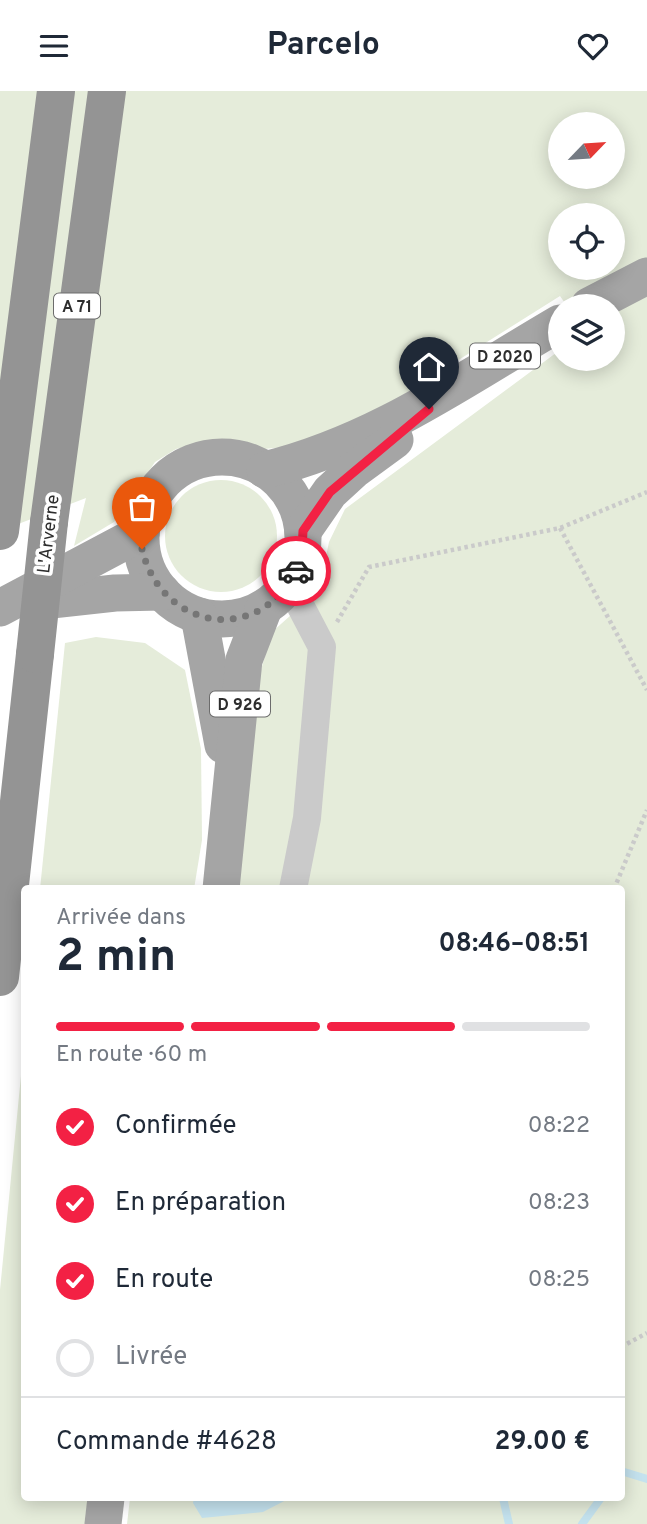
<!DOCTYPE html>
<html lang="fr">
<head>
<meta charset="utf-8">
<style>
	body { margin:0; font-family:Overpass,sans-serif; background:#f2f2f3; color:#1f2937; height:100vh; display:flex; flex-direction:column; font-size:26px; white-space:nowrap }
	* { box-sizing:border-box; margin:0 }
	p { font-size:23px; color:#747a83 }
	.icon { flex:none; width:38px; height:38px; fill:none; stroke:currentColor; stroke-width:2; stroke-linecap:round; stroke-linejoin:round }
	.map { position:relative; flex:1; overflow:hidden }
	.drawer { position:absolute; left:21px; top:794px; width:604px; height:616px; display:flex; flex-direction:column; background:#fff; border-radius:7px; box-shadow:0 4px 18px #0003 }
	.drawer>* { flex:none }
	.needle { width:46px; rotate:65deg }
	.fabs { position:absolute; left:548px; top:21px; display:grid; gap:14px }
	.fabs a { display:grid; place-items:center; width:77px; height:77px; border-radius:50%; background:#fff; box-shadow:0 4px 18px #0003; font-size:35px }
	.pin { position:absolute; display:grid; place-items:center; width:60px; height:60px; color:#fff; margin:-72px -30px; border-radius:50% 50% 50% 0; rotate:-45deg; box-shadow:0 0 7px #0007 }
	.pin .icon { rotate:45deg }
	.courier { position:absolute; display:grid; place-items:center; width:70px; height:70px; margin:-35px; border:5px solid #f32144; border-radius:50%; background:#fff; color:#222; box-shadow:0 2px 9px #0007 }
	.summary em { font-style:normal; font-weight:700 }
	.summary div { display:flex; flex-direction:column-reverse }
	.summary { display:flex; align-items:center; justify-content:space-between; height:119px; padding:0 35px }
	h1 { font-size:46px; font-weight:700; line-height:52px }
	.bar { display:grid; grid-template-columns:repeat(4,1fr); gap:10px 7px; align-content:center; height:84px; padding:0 35px }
	.bar i { height:9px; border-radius:5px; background:#e0e1e3 }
	.bar .current { background:#f32144 }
	.bar p { grid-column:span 4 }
	.line { display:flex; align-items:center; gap:18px; padding:0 35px; border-top:2px solid #e0e1e3 }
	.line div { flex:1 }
	ol { padding:0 35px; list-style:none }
	li { display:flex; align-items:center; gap:21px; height:77px }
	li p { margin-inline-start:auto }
	li .icon { padding:7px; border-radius:50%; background:#f32144; color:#fff; stroke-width:4 }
	li:last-child { color:#747a83 }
	li i { width:38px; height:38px; border:4px solid #e0e1e3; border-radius:50% }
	header { display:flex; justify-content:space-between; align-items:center; height:91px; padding:0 35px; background:#fff; font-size:32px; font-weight:700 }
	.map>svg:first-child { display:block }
	.green { fill:#e5ecda; fill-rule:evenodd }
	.water { fill:#c4e2ee }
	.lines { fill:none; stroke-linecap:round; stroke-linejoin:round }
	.stream { stroke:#c4e2ee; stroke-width:8 }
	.path { stroke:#cacaca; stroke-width:4.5; stroke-dasharray:3.5 3.5; stroke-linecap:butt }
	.minor { stroke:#cacaca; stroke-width:28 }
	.major { stroke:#a5a5a5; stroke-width:37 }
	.highway { stroke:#949494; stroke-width:38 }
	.highway-bridge { stroke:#949494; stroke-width:38 }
	.done { stroke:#767676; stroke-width:7; stroke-dasharray:0 12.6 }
	.route { stroke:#f32144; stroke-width:9 }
	.labels { text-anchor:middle; stroke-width:7; stroke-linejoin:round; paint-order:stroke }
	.shield { fill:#fff; stroke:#6c6c6c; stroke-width:2 }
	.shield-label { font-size:16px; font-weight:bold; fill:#2d2d2d }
	.street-label { font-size:18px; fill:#2d2d2d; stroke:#fff }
</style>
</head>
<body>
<header><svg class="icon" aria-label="menu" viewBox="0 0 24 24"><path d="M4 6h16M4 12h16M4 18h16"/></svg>Parcelo<svg class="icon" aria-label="heart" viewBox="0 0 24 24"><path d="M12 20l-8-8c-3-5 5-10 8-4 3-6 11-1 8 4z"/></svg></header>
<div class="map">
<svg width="647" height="1433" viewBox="0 0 647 1433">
	<rect width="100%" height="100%" fill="#fff"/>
	<g class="green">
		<path d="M 0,0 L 647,0 L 647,1433 L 127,1433 L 130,1407 L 621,1407 L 621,798 L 236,798 L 258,589 L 272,541 L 319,499 L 329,451 L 345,418 L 560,259 L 560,268 L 612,268 L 612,215 L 567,215 L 560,205 L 376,321 L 296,355 L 264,358 L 216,349 L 176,358 L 155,371 L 114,431 L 74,455 L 86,407 L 0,440 ZM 560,33 L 612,33 L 612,86 L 560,86 ZM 560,124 L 612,124 L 612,177 L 560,177 Z"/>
		<circle cx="221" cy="445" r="56"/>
		<path d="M 96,546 L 145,552 L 185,579 L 201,658 L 202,749 L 194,798 L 40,798 L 65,552 Z"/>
		<path d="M 24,954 L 24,1407 L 94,1407 L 89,1433 L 0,1433 L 0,1199 Z"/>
	</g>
	<path class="water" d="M 194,1407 L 290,1407 L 263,1421 L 202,1427 L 193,1412 Z"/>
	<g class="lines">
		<g class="stream">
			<path d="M 621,1380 L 647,1388"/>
			<path d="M 503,1407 L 509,1433"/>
			<path d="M 582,1433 L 601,1407"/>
		</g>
		<g class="path">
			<path d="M 560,437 L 647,599"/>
			<path d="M 337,531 L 369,476 L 560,437 L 647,401"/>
			<path d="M 614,798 L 647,719"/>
			<path d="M 621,1256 L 647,1242"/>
		</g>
		<path class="minor" d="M 289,493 L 322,556 L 307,727 L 293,798"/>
		<g class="major">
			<path d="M 589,215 L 647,185"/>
			<circle cx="222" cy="447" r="81"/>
			<path d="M 265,379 C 378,351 462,289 560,232"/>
			<path d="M 303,440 L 330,401 L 354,379 L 395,349"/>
			<path d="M 33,511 L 115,502 L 162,501"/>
			<path d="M 0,517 L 141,442"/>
			<path d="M 199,525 L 223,654"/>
			<path d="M 221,798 L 244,569 L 264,517"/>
			<path d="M 103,1433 L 106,1407"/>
		</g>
		<g class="highway">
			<path d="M 49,431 L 107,0"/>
			<path d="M 0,440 L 56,0"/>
			<path d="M 0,886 L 35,563"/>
		</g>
		<path class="highway-bridge" d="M 35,563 L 49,431"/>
	</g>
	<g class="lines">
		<path class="done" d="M 142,458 C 161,538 257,556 296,480"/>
		<path class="route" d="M 296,480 L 302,459 L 303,440 L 330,401 L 429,318"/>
	</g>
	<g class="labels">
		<g class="shield">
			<rect x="54" y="202.5" width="46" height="25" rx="5"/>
			<rect x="470" y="252.5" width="70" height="25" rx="5"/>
			<rect x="210" y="600.5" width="60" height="25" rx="5"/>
		</g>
		<g class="shield-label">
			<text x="77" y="221">A 71</text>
			<text x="505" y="271">D 2020</text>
			<text x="240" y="619">D 926</text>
		</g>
		<g class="street-label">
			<text transform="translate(48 443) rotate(-83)" y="6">L'Arverne</text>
		</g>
	</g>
</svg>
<div class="fabs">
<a><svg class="needle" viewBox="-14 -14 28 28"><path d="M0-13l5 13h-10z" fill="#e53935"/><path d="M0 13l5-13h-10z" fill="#747a83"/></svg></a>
<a><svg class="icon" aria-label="locate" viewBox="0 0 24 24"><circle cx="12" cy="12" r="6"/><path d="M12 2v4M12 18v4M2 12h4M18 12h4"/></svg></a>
<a><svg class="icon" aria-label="layers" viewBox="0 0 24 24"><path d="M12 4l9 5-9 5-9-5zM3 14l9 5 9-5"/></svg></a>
</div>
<div class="pin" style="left:142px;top:458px;background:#ea580c"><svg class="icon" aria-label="bag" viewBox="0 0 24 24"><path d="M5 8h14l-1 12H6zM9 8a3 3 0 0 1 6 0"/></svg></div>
<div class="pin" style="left:429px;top:318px;background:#1f2937"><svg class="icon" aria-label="home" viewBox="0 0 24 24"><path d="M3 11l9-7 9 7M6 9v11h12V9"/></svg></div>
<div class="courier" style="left:296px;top:480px"><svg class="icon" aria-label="car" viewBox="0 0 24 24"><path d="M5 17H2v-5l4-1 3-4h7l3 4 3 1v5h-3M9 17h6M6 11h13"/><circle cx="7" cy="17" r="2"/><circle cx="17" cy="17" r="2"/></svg></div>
<section class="drawer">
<div class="summary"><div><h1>2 min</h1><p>Arrivée dans</p></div><em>08:46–08:51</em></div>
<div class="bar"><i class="current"></i><i class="current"></i><i class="current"></i><i></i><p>En route · 60 m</p></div>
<ol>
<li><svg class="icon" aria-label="check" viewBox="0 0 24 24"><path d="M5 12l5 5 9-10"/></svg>Confirmée<p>08:22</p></li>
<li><svg class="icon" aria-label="check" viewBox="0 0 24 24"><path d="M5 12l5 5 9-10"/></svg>En préparation<p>08:23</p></li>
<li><svg class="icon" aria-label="check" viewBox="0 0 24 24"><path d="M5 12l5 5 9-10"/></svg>En route<p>08:25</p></li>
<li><i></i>Livrée</li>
</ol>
<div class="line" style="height:91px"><div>Commande #4628</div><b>29.00 €</b></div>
</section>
</div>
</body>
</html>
